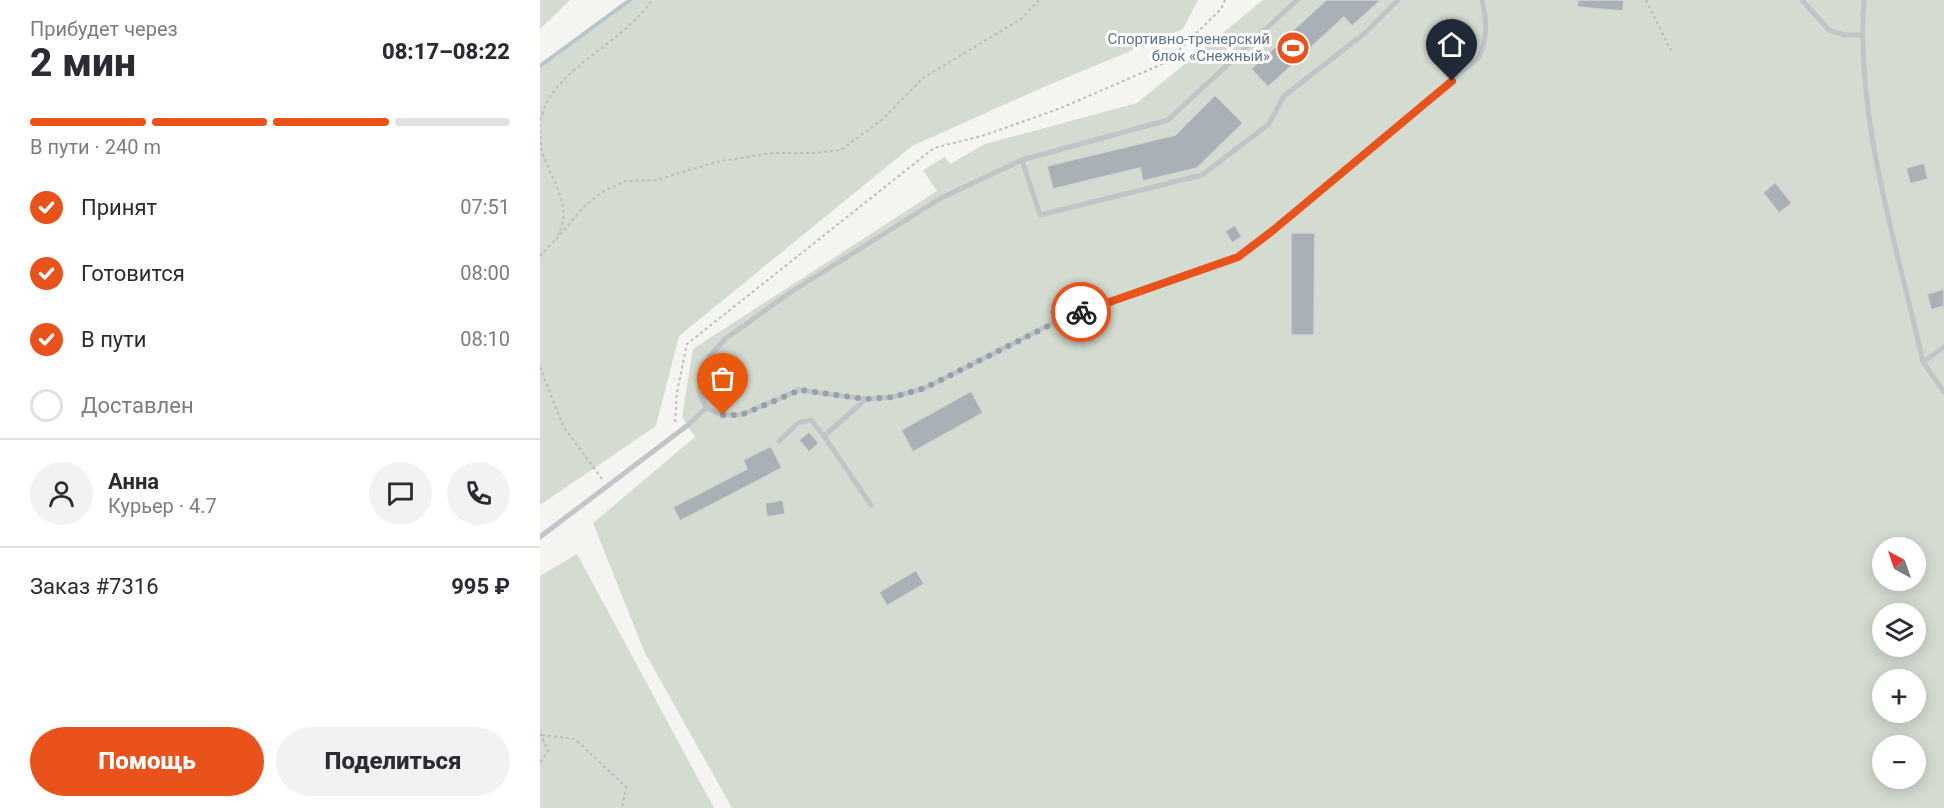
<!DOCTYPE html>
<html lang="ru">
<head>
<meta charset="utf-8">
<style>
	body { margin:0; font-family:Roboto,sans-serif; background:#f2f2f3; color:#2b2b33; height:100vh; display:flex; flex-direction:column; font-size:22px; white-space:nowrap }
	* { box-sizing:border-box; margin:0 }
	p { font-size:20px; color:#7c7c81 }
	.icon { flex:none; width:33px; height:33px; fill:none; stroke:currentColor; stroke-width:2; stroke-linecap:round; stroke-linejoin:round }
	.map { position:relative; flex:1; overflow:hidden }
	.sheet { display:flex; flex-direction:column; background:#fff; width:540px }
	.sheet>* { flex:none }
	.needle { width:39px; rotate:320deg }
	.fabs { position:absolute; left:1332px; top:537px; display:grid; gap:12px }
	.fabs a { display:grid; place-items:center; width:54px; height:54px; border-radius:50%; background:#fff; box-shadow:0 3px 15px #0003; font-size:30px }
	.pin { position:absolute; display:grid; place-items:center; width:51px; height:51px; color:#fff; margin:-62px -26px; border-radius:50% 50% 50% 0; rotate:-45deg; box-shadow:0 0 6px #0007 }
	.pin .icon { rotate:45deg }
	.courier { position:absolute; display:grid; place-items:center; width:60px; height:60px; margin:-30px; border:4px solid #e9521b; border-radius:50%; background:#fff; color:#222; box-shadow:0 2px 8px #0007 }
	.head em { font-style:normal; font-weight:800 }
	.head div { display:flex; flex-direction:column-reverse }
	.head { display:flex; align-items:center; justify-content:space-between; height:102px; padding:0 30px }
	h1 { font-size:39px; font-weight:800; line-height:45px }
	.bar { display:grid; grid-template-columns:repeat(4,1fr); gap:9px 6px; align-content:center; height:72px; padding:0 30px }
	.bar i { height:8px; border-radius:4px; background:#e1e1e2 }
	.bar .active { background:#e9521b }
	.bar p { grid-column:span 4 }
	.line { display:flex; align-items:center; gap:15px; padding:0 30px; border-top:2px solid #e1e1e2 }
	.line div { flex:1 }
	.round { display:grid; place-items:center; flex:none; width:63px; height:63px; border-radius:32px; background:#f2f2f3 }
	ol { padding:0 30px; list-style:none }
	li { display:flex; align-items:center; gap:18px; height:66px }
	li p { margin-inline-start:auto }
	li .icon { padding:6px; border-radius:50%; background:#e9521b; color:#fff; stroke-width:4 }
	li:last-child { color:#7c7c81 }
	li i { width:33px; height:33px; border:3px solid #e1e1e2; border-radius:50% }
	.button { display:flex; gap:12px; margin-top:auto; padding:12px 30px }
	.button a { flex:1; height:69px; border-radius:36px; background:#e9521b; color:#fff; font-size:24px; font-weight:800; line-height:69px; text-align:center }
	.button a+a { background:#f2f2f3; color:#2b2b33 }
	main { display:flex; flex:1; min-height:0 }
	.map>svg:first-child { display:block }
	.green { fill:#d4dbd1; fill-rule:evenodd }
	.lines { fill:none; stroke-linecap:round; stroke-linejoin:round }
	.stream { stroke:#bac5cb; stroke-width:4 }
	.building { fill:#a9b1b7; stroke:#d5d5d3; stroke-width:1.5 }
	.path { stroke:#bbbdbf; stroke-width:2; stroke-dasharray:3 3; stroke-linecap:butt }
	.service { stroke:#c1c5c8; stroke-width:5 }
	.done { stroke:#95a0a8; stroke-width:6; stroke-dasharray:0 10.8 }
	.route { stroke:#e9521b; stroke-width:8 }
	.labels { text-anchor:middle; stroke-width:6; stroke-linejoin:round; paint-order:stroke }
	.poi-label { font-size:15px; fill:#627382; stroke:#fff; text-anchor:end }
</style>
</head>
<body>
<main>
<section class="sheet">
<div class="head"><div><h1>2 мин</h1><p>Прибудет через</p></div><em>08:17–08:22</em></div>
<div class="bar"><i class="active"></i><i class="active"></i><i class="active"></i><i></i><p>В пути · 240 m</p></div>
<ol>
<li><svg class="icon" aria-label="check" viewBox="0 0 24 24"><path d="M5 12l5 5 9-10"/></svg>Принят<p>07:51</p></li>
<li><svg class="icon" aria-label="check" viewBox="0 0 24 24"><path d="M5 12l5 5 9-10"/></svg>Готовится<p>08:00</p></li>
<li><svg class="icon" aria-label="check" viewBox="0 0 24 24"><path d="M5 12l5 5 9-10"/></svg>В пути<p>08:10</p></li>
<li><i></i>Доставлен</li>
</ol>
<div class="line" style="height:108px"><a class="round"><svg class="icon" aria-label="person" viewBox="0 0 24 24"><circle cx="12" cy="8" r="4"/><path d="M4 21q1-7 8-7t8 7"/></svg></a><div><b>Анна</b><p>Курьер · 4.7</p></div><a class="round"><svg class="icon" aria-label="chat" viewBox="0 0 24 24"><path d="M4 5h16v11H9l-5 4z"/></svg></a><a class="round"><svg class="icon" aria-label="phone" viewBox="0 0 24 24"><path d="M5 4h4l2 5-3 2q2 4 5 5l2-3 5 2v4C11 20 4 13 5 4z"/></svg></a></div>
<div class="line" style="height:78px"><div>Заказ #7316</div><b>995 ₽</b></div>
<div class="button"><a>Помощь</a><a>Поделиться</a></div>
</section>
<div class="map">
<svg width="1404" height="808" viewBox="0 0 1404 808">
	<rect width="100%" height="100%" fill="#f4f4f0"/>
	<g class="green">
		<path d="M 0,0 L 30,0 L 0,29 Z"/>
		<path d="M 90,0 L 658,0 L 643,29 L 504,87 L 372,146 L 139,336 L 116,426 L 0,505 L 0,66 Z"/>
		<path d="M 723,0 L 1404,0 L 1404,808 L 192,808 L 104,651 L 53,523 L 155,437 L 142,417 L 153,349 L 397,191 L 383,170 L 405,157 L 410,164 L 445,144 L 597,103 ZM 1342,548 L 1376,548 L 1376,580 L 1342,580 ZM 1342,614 L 1376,614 L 1376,646 L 1342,646 ZM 1342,680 L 1376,680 L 1376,712 L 1342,712 ZM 1342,746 L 1376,746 L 1376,778 L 1342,778 Z"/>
		<path d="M 37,554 L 174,808 L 0,808 L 0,576 Z"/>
	</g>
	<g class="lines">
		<path class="stream" d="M 0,66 L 90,0"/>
	</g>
	<g class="building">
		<path d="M 786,0 L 841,0 L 812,26 L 804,17 L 728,87 L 711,69 Z"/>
		<path d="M 1038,0 L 1084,0 L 1083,11 L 1037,7 Z"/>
		<path d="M 675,95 L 703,123 L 657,168 L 603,181 L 600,168 L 513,189 L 507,166 L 635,135 Z"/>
		<path d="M 1384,163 L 1388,179 L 1370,184 L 1366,168 Z"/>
		<path d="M 1235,182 L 1252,203 L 1239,213 L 1223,193 Z"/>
		<path d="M 695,225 L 702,237 L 692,243 L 685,231 Z"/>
		<path d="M 751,233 L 775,233 L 774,335 L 751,335 Z"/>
		<path d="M 1404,289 L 1404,306 L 1391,310 L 1387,294 Z"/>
		<path d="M 431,391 L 443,413 L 373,452 L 361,430 Z"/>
		<path d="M 269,432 L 279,443 L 269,452 L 259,440 Z"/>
		<path d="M 231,446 L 242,468 L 140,521 L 133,507 L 207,469 L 203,460 Z"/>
		<path d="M 243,500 L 245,514 L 227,517 L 225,503 Z"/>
		<path d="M 376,570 L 384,584 L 347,606 L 339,592 Z"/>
	</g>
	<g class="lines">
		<g class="path">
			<path d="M 1106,0 L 1132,53"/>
			<path d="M 0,120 C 3,112 6,102 11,95 C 39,57 86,38 112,0"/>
			<path d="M 0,124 C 1,133 0,143 2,152 C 11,181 34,204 18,235"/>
			<path d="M 16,239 L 45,206 L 62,192 L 85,181 L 117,180 L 176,162 L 230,153 L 273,153 L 301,150 L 343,119 L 383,78 L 481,19 L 499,0"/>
			<path d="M 0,256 L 15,240"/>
			<path d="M 0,367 L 23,426 L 62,479"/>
			<path d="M 135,422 L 137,392 L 147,344 L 394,148 L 445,135 L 521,108 L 627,62 L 681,9 L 685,0"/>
			<path d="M 0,733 L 8,751 L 0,763"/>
			<path d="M 2,735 L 35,739 L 86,787 L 82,808"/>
		</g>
		<g class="service">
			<path d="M 1262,0 L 1289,30 L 1304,35 L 1321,35"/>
			<path d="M 1324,0 C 1315,119 1357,245 1383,362 L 1404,392"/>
			<path d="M 482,160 L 500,215 L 662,175 L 729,124 L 744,96 L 825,33 L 858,0"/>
			<path d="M 1383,362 L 1404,347"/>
			<path d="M 166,408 L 183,415 L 201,415 L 259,390 L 326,399 L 353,397 L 385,388 L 523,318 L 698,257 L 731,232 L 939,57 C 948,36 947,22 942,0"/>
			<path d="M 284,436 L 331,505"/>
			<path d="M 239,441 L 258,423 L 271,420 L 284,436 L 326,399"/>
			<path d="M 0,537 L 148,425 L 166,408 L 159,391 L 161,371 L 169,357 L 185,339 L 251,292 L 401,198 L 482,160 L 628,120 L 757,0"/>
		</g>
	</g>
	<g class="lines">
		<path class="done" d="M 183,415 L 201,415 L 260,390 L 326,399 L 353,397 L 385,388 L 524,318 L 541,312"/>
		<path class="route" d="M 541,312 L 698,257 L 731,232 L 912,81"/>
	</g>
	<defs>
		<g id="stadium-disc" transform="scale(1.725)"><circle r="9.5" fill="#e9521b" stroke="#fff"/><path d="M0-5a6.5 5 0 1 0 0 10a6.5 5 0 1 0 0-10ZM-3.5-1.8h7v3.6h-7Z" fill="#fff"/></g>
	</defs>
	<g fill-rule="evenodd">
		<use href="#stadium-disc" x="753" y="48"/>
	</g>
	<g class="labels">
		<g class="poi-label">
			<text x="730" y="44">Спортивно-тренерский<tspan x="730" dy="17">блок «Снежный»</tspan></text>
		</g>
	</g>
</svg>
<div class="fabs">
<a><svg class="needle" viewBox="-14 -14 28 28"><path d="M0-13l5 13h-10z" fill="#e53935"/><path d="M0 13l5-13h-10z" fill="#7c7c81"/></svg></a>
<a><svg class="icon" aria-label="layers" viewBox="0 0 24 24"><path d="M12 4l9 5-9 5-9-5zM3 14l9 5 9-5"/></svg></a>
<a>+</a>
<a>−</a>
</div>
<div class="pin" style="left:183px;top:415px;background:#ea580c"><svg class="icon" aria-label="bag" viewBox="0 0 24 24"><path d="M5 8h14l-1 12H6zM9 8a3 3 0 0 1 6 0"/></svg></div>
<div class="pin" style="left:912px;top:81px;background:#1f2937"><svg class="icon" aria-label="home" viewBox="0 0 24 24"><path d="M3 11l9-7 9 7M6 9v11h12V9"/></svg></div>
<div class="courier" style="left:541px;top:312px"><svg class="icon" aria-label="bike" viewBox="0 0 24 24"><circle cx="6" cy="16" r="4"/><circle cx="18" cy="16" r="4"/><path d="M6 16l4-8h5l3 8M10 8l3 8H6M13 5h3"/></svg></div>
</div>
</main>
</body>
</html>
